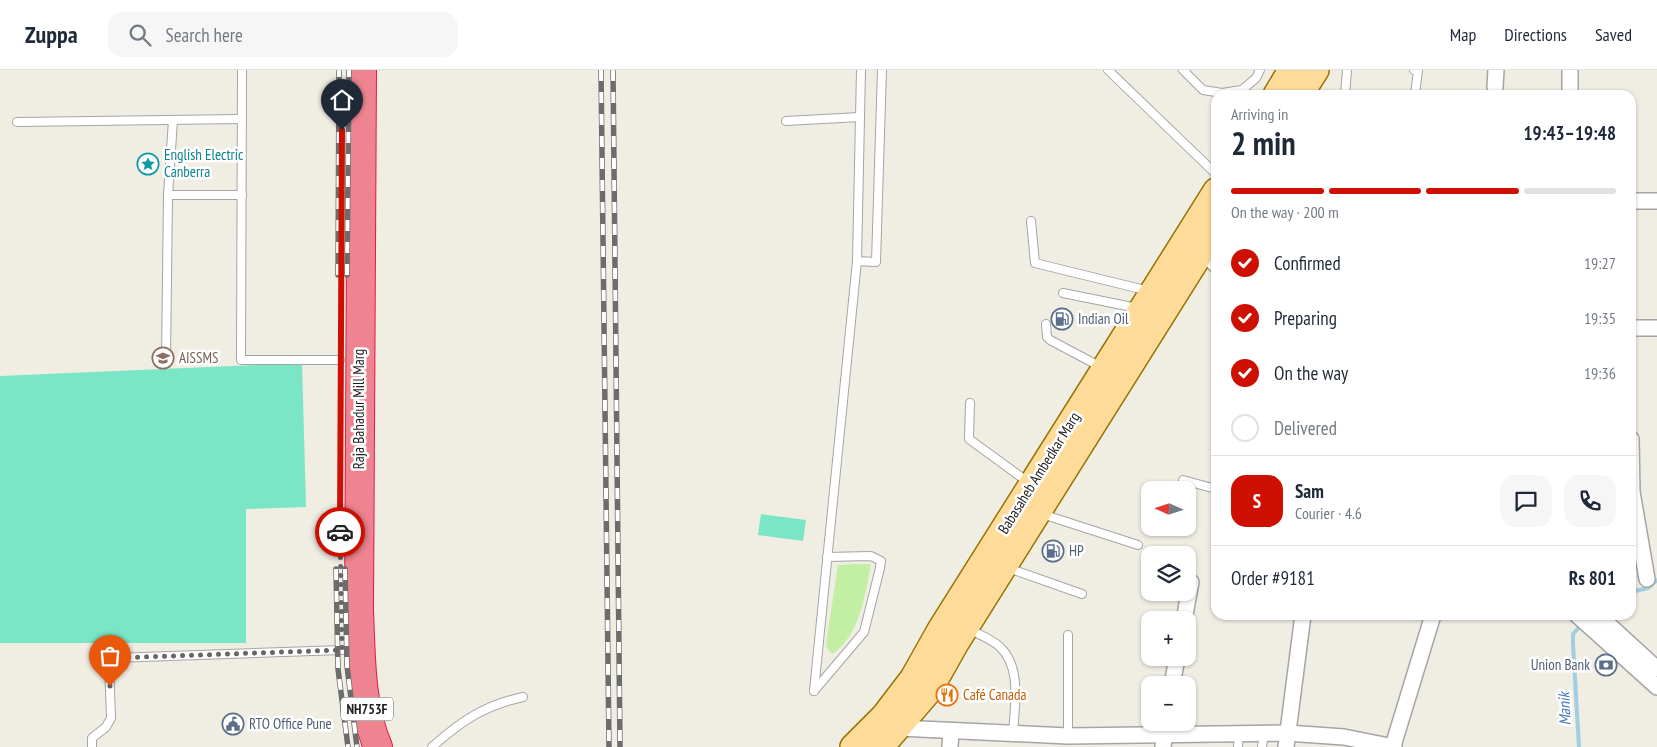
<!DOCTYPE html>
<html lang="en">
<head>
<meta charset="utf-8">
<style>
	body { margin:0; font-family:"PT Sans Narrow",sans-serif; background:#f6f6f7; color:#1f2937; height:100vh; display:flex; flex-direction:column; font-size:19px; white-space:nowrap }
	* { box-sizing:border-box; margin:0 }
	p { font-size:16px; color:#747a83 }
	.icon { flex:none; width:28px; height:28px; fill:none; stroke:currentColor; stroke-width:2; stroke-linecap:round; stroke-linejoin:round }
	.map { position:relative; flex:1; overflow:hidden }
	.side { position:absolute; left:1211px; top:20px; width:425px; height:530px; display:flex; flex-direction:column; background:#fff; border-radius:15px; box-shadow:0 1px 4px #0004 }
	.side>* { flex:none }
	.needle { width:32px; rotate:273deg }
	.tools { position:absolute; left:1141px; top:411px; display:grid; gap:10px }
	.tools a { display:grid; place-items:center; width:55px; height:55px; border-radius:10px; background:#fff; box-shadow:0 1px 4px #0004; font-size:25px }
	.pin { position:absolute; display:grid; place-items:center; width:42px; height:42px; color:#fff; margin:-51px -21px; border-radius:50% 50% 50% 0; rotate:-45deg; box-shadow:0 0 5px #0007 }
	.pin .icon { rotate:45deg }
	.courier { position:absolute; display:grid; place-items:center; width:50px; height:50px; margin:-25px; border:4px solid #cd1000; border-radius:50%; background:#fff; color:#222; box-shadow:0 1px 6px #0007 }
	.head em { font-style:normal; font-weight:600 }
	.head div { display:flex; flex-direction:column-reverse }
	.head { display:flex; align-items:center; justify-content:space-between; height:85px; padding:0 20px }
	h1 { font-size:32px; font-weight:600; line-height:38px }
	.bar { display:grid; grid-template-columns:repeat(4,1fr); gap:8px 5px; align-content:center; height:60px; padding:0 20px }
	.bar i { height:6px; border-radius:4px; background:#e0e1e3 }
	.bar .on { background:#cd1000 }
	.bar p { grid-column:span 4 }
	.line { display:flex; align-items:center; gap:12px; padding:0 20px; border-top:1px solid #e0e1e3 }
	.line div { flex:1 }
	.round { display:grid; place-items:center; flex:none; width:52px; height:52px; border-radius:15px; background:#f6f6f7 }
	ol { padding:0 20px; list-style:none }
	li { display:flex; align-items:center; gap:15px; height:55px }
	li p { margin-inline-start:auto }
	li .icon { padding:5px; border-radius:50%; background:#cd1000; color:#fff; stroke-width:4 }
	li:last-child { color:#747a83 }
	li i { width:28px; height:28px; border:2px solid #e0e1e3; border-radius:50% }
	header { display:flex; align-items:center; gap:30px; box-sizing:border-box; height:70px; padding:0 25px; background:#fff; border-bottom:1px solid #e0e1e3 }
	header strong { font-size:24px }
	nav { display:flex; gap:28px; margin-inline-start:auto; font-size:18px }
	.search { width:350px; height:45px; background:#f6f6f7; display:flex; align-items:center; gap:12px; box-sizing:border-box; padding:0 18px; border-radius:15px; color:#747a83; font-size:19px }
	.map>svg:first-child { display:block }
	.grass { fill:#c3efa5 }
	.pitch { fill:#7ae6c5 }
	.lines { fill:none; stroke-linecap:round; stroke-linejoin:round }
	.stream { stroke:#a0cee2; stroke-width:4 }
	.lane-casing { stroke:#a5a5a5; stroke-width:10 }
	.street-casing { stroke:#a5a5a5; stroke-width:18 }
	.primary-casing { stroke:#997200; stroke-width:28 }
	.highway-casing { stroke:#ea154d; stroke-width:30 }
	.lane { stroke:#fff; stroke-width:8 }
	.street { stroke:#fff; stroke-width:15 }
	.primary { stroke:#ffdb9a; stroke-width:25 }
	.highway { stroke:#ee848f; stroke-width:28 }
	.rail-casing { stroke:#6c6c6c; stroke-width:5.5 }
	.rail { stroke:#fff; stroke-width:4; stroke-dasharray:11; stroke-linecap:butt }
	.done { stroke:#686663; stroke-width:5; stroke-dasharray:0 9 }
	.route { stroke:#cd1000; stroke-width:6 }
	.labels { text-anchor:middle; stroke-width:5; stroke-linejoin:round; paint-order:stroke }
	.shield { fill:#fff; stroke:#626262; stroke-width:1 }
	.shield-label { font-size:14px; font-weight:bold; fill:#1e1e1e }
	.culture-label { font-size:15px; fill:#0d838f; stroke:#fff; text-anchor:start }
	.service-label { font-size:15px; fill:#4e5e75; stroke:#fff; text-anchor:start }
	.education-label { font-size:15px; fill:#785e54; stroke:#fff; text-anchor:start }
	.street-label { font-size:15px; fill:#1e1e1e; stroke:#fff }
	.food-label { font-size:15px; fill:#c56008; stroke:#fff; text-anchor:start }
	.water-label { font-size:16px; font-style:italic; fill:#4273b7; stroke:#fff }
</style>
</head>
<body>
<header>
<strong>Zuppa</strong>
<div class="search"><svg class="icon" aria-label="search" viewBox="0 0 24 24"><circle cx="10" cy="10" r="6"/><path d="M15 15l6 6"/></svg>Search here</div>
<nav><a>Map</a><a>Directions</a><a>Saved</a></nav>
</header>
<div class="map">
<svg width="1657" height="677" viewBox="0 0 1657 677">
	<rect width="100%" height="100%" fill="#f0ede3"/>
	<path class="grass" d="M 853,494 L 871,494 C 865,526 860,564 833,584 L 828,580 L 826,574 L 838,495 Z"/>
	<g class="pitch">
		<path d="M 302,293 L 306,437 L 246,439 L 246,573 L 0,573 L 0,306 Z"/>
		<path d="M 761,444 L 806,450 L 803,471 L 758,465 Z"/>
	</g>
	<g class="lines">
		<g class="stream">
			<path d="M 1631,522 L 1648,518 L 1657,510"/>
			<path d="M 1579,677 L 1573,574 L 1573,564 L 1581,555"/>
		</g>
		<g class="lane-casing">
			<g id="lane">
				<path d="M 242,0 L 241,290 L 340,290"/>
				<path d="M 1108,0 L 1216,104"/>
				<path d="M 1183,0 L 1203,20 L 1222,23 L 1242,20 L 1256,8 L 1260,0"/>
				<path d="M 1414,0 L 1418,0 L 1415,25"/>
				<path d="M 1345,25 L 1347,0"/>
				<path d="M 786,51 L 860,47"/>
				<path d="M 17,52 L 242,49"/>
				<path d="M 168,125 L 242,125"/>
				<path d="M 1031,151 L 1035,193 L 1149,221"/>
				<path d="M 857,191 L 876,192 L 882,0"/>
				<path d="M 1063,223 L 1137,238"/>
				<path d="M 1046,254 L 1047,267 L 1050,270 L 1101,297"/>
				<path d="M 166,290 L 168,125 L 173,50"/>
				<path d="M 970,333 L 969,369 L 1028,412"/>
				<path d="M 1183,410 L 1216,419"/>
				<path d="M 1042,444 L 1138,475"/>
				<path d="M 1008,498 L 1082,524"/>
				<path d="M 969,559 C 978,564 991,569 999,576 C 1023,597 1014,638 1013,665"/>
				<path d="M 814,621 L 857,191 L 861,0"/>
				<path d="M 814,621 L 864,562 L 880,498 L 881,491 L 871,486 L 827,487"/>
				<path d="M 1068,666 L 1068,565"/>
				<path d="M 92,677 L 92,668 L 106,657 L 111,648 L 109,593 L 113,588 L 342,580"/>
				<path d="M 432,677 C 461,651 485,635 523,627"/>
				<path d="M 1238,677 L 1239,664"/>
				<path d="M 1262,677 L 1264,664"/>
			</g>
		</g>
		<g class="street-casing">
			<g id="street">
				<path d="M 1495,17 L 1496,0"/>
				<path d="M 1570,25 L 1570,0"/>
				<path d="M 1631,131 L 1657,131"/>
				<path d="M 1202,181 L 1216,195"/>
				<path d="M 1631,258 L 1657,258"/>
				<path d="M 1631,369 L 1632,422 L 1647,509"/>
				<path d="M 1577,545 L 1657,617"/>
				<path d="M 1598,545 L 1657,599"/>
				<path d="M 1184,550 L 1191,512"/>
				<path d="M 1172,615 L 1177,588"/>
				<path d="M 899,658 L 1068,666 L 1287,663 L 1344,667 L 1394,677"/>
				<path d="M 1393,676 L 1433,545"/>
				<path d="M 950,677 L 951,661"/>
				<path d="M 1163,677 L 1166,652"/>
				<path d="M 1286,677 L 1303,545"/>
			</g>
		</g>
		<g class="primary-casing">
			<g id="primary">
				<path d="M 1276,25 L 1291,0"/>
				<path d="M 1300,25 L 1316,0"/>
				<path d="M 853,677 L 884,646 L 913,608 L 940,560 L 1216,121"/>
				<path d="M 881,677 L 929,621 L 956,573 L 1216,159"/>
			</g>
		</g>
		<g class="highway-casing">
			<path id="highway" d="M 362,0 L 359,540 C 361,585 360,635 378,677"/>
		</g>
		<use href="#lane" class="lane"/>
		<use href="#street" class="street"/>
		<use href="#primary" class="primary"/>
		<use href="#highway" class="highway"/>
		<g class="rail-casing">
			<g id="rail">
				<path d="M 601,0 L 609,677"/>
				<path d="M 613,0 L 620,677"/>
				<path d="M 338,205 L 339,0"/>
				<path d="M 347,205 L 349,0"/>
				<path d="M 336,499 L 338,599 L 348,677"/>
				<path d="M 345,499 L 347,596 L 357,677"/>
			</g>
		</g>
		<use href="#rail" class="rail"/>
	</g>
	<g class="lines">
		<path class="done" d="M 110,616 L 109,593 L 113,588 L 342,580 L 340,462"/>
		<path class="route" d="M 340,462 L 342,60"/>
	</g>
	<defs>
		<g id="sight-ring" transform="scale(1.125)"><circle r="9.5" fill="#fff" stroke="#0f9aa8" stroke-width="1.5"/><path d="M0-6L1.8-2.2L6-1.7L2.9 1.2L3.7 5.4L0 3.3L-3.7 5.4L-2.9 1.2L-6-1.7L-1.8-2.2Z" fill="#0f9aa8"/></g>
		<g id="fuel-ring" transform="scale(1.125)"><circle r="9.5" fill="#fff" stroke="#5c6f8a" stroke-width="1.5"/><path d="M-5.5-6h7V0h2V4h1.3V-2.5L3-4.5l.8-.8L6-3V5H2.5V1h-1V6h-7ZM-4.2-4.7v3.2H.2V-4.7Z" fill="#5c6f8a"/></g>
		<g id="university-ring" transform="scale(1.125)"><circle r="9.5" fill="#fff" stroke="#8d6e63" stroke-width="1.5"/><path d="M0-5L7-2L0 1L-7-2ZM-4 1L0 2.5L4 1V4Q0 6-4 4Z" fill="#8d6e63"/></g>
		<g id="bank-ring" transform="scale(1.125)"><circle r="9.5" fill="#fff" stroke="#5c6f8a" stroke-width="1.5"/><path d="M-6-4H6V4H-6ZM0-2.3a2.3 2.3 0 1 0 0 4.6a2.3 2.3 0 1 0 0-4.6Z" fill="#5c6f8a"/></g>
		<g id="restaurant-ring" transform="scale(1.125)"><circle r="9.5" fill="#fff" stroke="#e8710a" stroke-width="1.5"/><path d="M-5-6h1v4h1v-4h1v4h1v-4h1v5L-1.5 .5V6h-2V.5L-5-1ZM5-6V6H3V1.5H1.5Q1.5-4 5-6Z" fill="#e8710a"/></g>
		<g id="civic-ring" transform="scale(1.125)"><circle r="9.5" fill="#fff" stroke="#5c6f8a" stroke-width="1.5"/><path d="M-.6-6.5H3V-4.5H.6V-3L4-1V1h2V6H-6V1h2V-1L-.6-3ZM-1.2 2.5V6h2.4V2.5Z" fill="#5c6f8a"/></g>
	</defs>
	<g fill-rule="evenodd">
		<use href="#sight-ring" x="148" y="94"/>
		<use href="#fuel-ring" x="1062" y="249"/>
		<use href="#university-ring" x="163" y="288"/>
		<use href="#fuel-ring" x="1053" y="481"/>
		<use href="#bank-ring" x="1606" y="595"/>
		<use href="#restaurant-ring" x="947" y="625"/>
		<use href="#civic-ring" x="233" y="654"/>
	</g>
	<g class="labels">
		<rect class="shield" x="341" y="627.5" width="52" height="23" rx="4"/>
		<g class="shield-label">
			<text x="367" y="644">NH753F</text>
		</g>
		<g class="culture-label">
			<text x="164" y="90">English Electric<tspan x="164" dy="17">Canberra</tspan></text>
		</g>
		<g class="service-label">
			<text x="1078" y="254">Indian Oil</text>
			<text x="1069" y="486">HP</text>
			<text x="1590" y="600" text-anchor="end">Union Bank</text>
			<text x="249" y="659">RTO Office Pune</text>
		</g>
		<g class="education-label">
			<text x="179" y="293">AISSMS</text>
		</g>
		<g class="street-label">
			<text transform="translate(359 339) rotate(-90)" y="5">Raja Bahadur Mill Marg</text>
			<text transform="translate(1039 403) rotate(-58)" y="5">Babasaheb Ambedkar Marg</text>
		</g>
		<g class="food-label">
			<text x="963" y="630">Café Canada</text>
		</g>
		<g class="water-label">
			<text transform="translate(1564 639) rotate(-93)" y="6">Manik</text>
		</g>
	</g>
</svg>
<div class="tools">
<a><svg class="needle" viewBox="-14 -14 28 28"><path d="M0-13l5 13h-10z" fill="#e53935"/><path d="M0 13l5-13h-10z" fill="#747a83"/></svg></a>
<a><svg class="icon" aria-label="layers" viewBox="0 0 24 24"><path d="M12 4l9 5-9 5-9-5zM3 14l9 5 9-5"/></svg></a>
<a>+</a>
<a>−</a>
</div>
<div class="pin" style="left:110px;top:616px;background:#ea580c"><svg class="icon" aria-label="bag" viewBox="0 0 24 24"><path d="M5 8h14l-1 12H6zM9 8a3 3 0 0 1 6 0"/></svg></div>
<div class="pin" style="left:342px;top:60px;background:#1f2937"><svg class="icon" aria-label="home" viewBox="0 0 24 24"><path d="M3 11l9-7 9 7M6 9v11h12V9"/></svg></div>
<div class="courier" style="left:340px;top:462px"><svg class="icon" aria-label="car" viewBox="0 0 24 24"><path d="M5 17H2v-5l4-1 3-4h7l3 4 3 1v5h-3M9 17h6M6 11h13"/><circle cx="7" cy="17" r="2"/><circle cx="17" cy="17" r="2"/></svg></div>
<section class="side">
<div class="head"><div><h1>2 min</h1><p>Arriving in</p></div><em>19:43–19:48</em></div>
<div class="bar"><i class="on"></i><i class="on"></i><i class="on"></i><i></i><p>On the way · 200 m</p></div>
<ol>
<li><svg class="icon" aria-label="check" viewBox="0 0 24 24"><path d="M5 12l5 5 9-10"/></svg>Confirmed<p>19:27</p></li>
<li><svg class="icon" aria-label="check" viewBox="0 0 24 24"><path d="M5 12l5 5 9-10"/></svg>Preparing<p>19:35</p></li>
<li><svg class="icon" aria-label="check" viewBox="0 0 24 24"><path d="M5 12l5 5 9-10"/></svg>On the way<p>19:36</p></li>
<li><i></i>Delivered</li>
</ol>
<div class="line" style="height:90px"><b class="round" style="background:#cd1000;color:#fff">S</b><div><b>Sam</b><p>Courier · 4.6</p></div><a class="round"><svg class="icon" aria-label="chat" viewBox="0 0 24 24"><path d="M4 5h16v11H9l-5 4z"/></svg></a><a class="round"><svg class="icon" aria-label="phone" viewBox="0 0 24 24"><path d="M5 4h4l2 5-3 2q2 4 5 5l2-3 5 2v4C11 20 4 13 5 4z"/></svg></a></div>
<div class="line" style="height:65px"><div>Order #9181</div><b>Rs 801</b></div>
</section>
</div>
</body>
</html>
